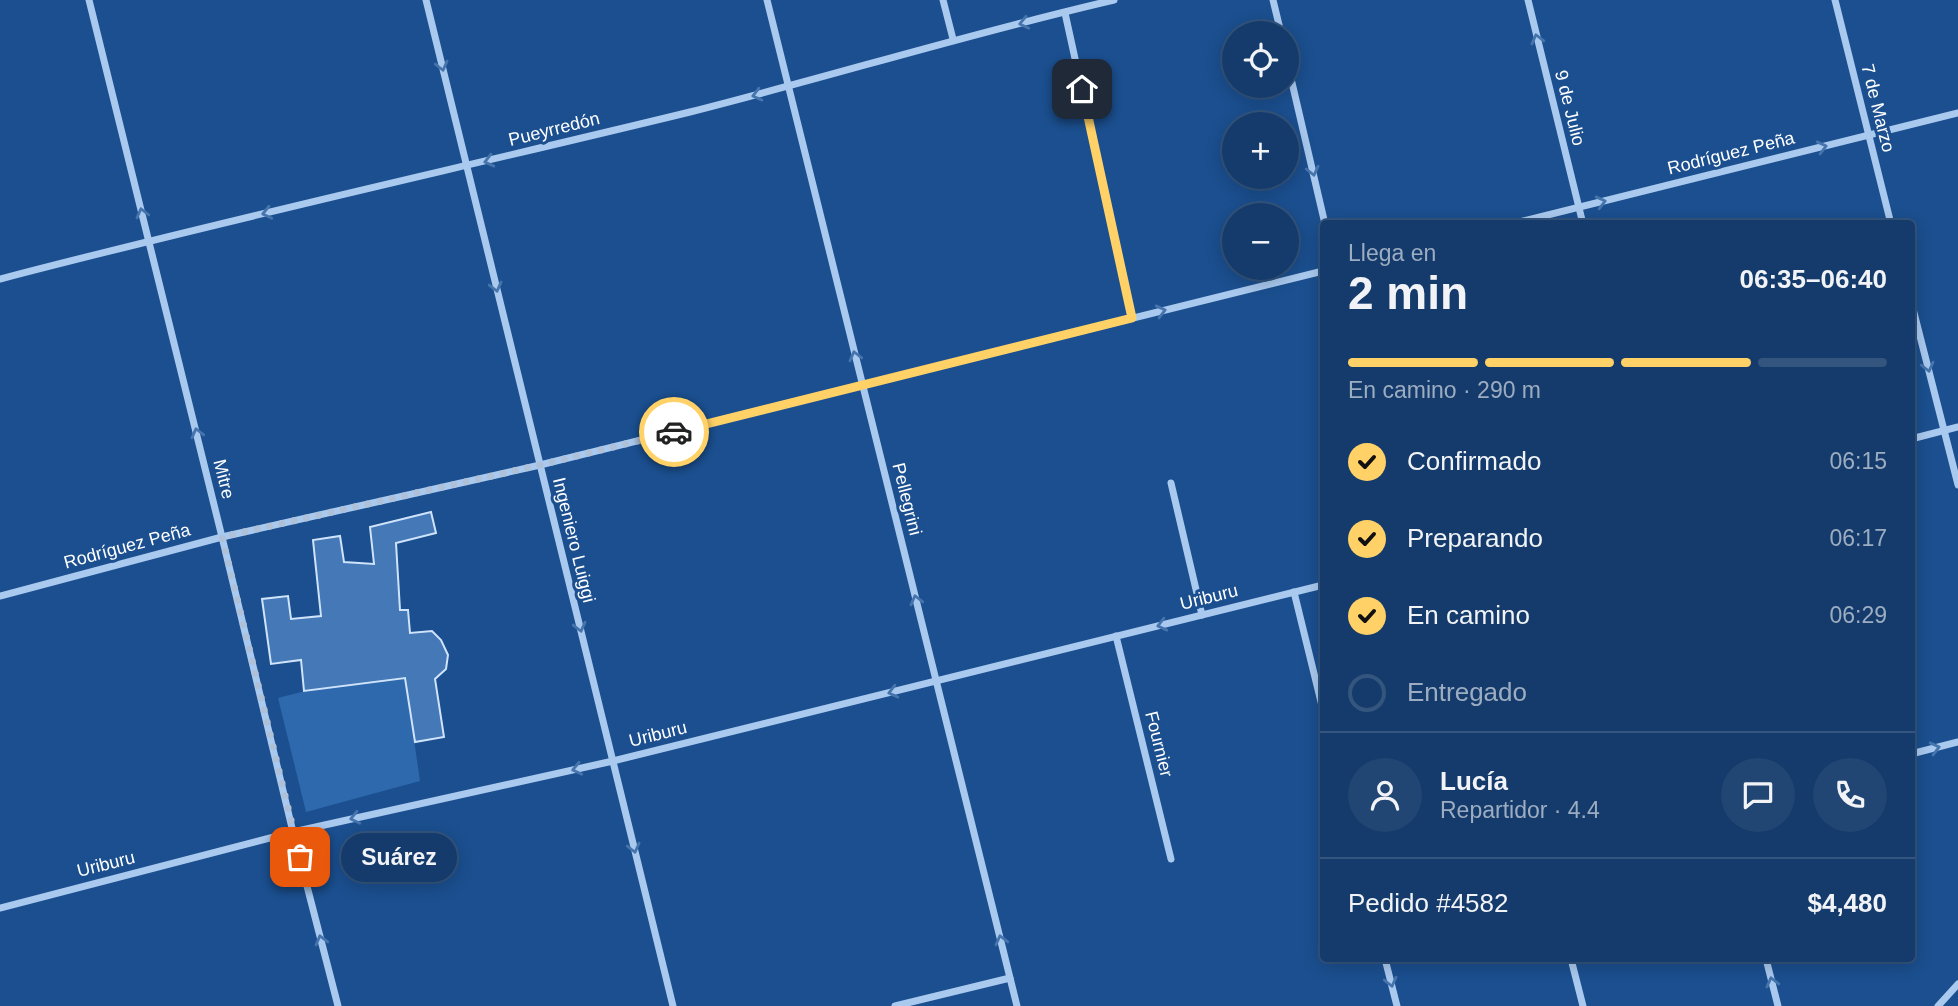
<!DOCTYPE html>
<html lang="es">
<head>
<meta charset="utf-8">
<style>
	body { margin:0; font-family:Arial,sans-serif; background:#214673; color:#f1f3f6; height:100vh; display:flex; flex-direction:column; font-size:26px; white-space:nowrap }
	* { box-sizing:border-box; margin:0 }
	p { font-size:23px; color:#9dadc1 }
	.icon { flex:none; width:38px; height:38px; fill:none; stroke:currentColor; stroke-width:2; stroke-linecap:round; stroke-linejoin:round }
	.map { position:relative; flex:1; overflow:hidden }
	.sheet { position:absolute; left:1320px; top:220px; width:595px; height:742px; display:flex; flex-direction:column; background:#143b6b; border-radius:7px; box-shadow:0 4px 18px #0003,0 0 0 2px #33557e }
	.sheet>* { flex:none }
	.buttons { position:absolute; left:1222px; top:21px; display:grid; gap:14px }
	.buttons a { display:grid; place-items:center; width:77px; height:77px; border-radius:50%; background:#143b6b; box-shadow:0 4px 18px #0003,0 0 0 2px #33557e; font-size:35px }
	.pin { position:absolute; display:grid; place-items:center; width:60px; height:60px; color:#fff; margin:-30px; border-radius:14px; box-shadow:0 4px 10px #0006 }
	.courier { position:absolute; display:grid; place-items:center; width:70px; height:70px; margin:-35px; border:5px solid #ffd166; border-radius:50%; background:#fff; color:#222; box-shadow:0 2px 9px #0007 }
	.bubble { position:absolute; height:49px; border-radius:24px; background:#143b6b; box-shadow:0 4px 18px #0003,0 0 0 2px #33557e; font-size:23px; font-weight:700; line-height:49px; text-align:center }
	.head em { font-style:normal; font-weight:700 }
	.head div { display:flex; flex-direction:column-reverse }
	.head { display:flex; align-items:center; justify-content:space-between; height:119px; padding:0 28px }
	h1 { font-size:46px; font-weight:700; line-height:52px }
	.bar { display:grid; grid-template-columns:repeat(4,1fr); gap:10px 7px; align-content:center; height:84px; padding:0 28px }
	.bar i { height:9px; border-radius:5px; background:#33557e }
	.bar .selected { background:#ffd166 }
	.bar p { grid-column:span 4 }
	.line { display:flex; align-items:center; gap:18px; padding:0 28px; border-top:2px solid #33557e }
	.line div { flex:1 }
	.round { display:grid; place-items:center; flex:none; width:74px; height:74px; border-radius:37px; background:#214673 }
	ol { padding:0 28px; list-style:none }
	li { display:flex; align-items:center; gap:21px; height:77px }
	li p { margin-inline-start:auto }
	li .icon { padding:7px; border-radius:50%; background:#ffd166; color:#111; stroke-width:4 }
	li:last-child { color:#9dadc1 }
	li i { width:38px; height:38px; border:4px solid #33557e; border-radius:50% }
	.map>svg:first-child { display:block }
	.green { fill:#2e69ad }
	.building { fill:#4478b7; stroke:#cfe3fa; stroke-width:2 }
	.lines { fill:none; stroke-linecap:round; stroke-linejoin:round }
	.minor { stroke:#a9c9ee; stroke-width:7 }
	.oneway { stroke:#4674ac }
	.done { stroke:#afc1d8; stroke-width:7; stroke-dasharray:0 12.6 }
	.route { stroke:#ffd166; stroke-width:9 }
	.labels { text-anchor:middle; stroke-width:6; stroke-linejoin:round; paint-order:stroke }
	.street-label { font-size:18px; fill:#fff; stroke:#1b4f8f }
</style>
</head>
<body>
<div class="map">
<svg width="1958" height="1006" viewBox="0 0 1958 1006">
	<rect width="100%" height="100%" fill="#1b4f8f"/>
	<path class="green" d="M 405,678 L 420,781 L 306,812 L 278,698 L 305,691 Z"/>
	<path class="building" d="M 431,512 L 436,533 L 396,543 L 400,610 L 408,610 L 410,633 L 432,631 L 441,640 L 448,655 L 446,669 L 435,679 L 444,737 L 415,742 L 405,678 L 304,691 L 301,660 L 271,664 L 262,599 L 288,596 L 291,619 L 321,616 L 313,540 L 340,536 L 344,562 L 374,564 L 370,527 Z"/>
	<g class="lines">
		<g class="minor">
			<path d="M 89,0 L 222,537 L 293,832 L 338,1006"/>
			<path d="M 426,0 L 673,1006"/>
			<path d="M 767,0 L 1017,1006"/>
			<path d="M 943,0 L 953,39"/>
			<path d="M 1273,0 L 1281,33"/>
			<path d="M 1528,0 L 1583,224"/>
			<path d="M 1835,0 L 1891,224"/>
			<path d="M 1065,13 L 1132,318"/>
			<path d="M 1286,57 L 1325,224"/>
			<path d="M 1511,224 L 1958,113"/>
			<path d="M 0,279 C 229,219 460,168 690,112 C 832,76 971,33 1114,0"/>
			<path d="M 1911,301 L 1958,485"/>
			<path d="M 1911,439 L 1958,427"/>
			<path d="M 1171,483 L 1202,615"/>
			<path d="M 1294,592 L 1323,710"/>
			<path d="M 0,596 L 222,537 L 540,465 L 1323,271"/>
			<path d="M 1116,636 L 1171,859"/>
			<path d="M 1911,754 L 1958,742"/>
			<path d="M 0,908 L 293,832 L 613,761 L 1323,585"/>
			<path d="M 1385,959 L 1397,1006"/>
			<path d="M 1571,959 L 1583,1006"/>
			<path d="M 1766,959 L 1778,1006"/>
			<path d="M 895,1006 L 1010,978"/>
			<path d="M 1938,1006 L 1958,984"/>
		</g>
	</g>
	<defs><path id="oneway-chevron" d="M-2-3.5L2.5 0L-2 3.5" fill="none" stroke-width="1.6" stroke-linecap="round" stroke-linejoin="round" transform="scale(1.75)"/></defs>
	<g class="oneway">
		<use href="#oneway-chevron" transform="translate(1024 23) rotate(167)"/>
		<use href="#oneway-chevron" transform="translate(1537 39) rotate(-104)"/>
		<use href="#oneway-chevron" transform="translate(442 66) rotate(76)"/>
		<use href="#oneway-chevron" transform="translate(757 95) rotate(166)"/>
		<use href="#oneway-chevron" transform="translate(1822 147) rotate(-14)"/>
		<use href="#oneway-chevron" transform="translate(489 161) rotate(166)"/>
		<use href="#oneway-chevron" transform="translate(1313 171) rotate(77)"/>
		<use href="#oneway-chevron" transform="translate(1601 202) rotate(-14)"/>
		<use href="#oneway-chevron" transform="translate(142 213) rotate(-104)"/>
		<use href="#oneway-chevron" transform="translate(267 213) rotate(167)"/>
		<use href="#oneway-chevron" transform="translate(496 287) rotate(76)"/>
		<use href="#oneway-chevron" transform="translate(1161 311) rotate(-14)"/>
		<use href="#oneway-chevron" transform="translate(855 356) rotate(-104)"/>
		<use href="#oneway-chevron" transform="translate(1928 367) rotate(76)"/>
		<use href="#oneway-chevron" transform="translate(197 433) rotate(-104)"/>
		<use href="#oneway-chevron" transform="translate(916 600) rotate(-104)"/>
		<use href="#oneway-chevron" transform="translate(1162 625) rotate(166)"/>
		<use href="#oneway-chevron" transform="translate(580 627) rotate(76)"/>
		<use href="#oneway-chevron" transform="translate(893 692) rotate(166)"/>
		<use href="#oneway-chevron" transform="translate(1935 748) rotate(-14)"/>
		<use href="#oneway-chevron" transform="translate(577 769) rotate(167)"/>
		<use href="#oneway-chevron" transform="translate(355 818) rotate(167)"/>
		<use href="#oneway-chevron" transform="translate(634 848) rotate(76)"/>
		<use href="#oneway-chevron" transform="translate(321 940) rotate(-105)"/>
		<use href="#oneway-chevron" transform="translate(1001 940) rotate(-104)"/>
		<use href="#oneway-chevron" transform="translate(1391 982) rotate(76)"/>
		<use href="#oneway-chevron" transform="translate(1772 982) rotate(-104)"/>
	</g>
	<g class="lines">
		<path class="done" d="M 300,857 L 222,537 L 540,465 L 674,432"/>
		<path class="route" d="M 674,432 L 1132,318 L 1082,89"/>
	</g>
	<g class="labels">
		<g class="street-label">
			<text transform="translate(1570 108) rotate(76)" y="6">9 de Julio</text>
			<text transform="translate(1878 108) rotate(76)" y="6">7 de Marzo</text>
			<text transform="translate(554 129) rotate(-14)" y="6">Pueyrredón</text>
			<text transform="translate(1731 153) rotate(-14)" y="6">Rodríguez Peña</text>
			<text transform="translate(224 479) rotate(76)" y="6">Mitre</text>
			<text transform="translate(907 499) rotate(76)" y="6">Pellegrini</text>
			<text transform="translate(574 540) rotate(76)" y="6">Ingeniero Luiggi</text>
			<text transform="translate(127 546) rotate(-15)" y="6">Rodríguez Peña</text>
			<text transform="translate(1209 597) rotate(-14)" y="6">Uriburu</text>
			<text transform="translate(658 734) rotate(-14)" y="6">Uriburu</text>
			<text transform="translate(1159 744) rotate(76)" y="6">Fournier</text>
			<text transform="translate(106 864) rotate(-14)" y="6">Uriburu</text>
		</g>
	</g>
</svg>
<div class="buttons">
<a><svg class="icon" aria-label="locate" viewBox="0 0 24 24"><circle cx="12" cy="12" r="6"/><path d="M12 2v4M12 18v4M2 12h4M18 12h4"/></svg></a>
<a>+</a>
<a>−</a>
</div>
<div class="pin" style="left:300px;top:857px;background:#ea580c"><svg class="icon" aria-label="bag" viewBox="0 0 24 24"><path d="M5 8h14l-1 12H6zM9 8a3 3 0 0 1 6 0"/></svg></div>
<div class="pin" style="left:1082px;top:89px;background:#1f2937"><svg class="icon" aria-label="home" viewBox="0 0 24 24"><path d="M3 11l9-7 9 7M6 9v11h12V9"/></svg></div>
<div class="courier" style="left:674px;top:432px"><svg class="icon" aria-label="car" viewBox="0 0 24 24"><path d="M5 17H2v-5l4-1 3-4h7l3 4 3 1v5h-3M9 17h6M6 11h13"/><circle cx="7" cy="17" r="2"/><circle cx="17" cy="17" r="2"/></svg></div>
<div class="bubble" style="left:341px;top:833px;width:116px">Suárez</div>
<section class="sheet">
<div class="head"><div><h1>2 min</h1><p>Llega en</p></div><em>06:35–06:40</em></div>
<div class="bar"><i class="selected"></i><i class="selected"></i><i class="selected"></i><i></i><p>En camino · 290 m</p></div>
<ol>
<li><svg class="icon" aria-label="check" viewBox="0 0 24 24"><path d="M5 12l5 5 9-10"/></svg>Confirmado<p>06:15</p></li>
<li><svg class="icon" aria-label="check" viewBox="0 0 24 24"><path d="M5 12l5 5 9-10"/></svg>Preparando<p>06:17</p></li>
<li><svg class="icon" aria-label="check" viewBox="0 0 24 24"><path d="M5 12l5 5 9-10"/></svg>En camino<p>06:29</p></li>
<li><i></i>Entregado</li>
</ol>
<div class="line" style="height:126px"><a class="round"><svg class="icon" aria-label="person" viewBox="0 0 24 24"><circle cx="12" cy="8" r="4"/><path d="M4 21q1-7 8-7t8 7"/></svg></a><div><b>Lucía</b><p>Repartidor · 4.4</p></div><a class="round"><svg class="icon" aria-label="chat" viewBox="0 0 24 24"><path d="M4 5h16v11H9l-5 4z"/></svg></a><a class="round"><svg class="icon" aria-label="phone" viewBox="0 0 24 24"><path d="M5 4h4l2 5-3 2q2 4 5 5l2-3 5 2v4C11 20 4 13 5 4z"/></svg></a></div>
<div class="line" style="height:91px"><div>Pedido #4582</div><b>$4,480</b></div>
</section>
</div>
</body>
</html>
